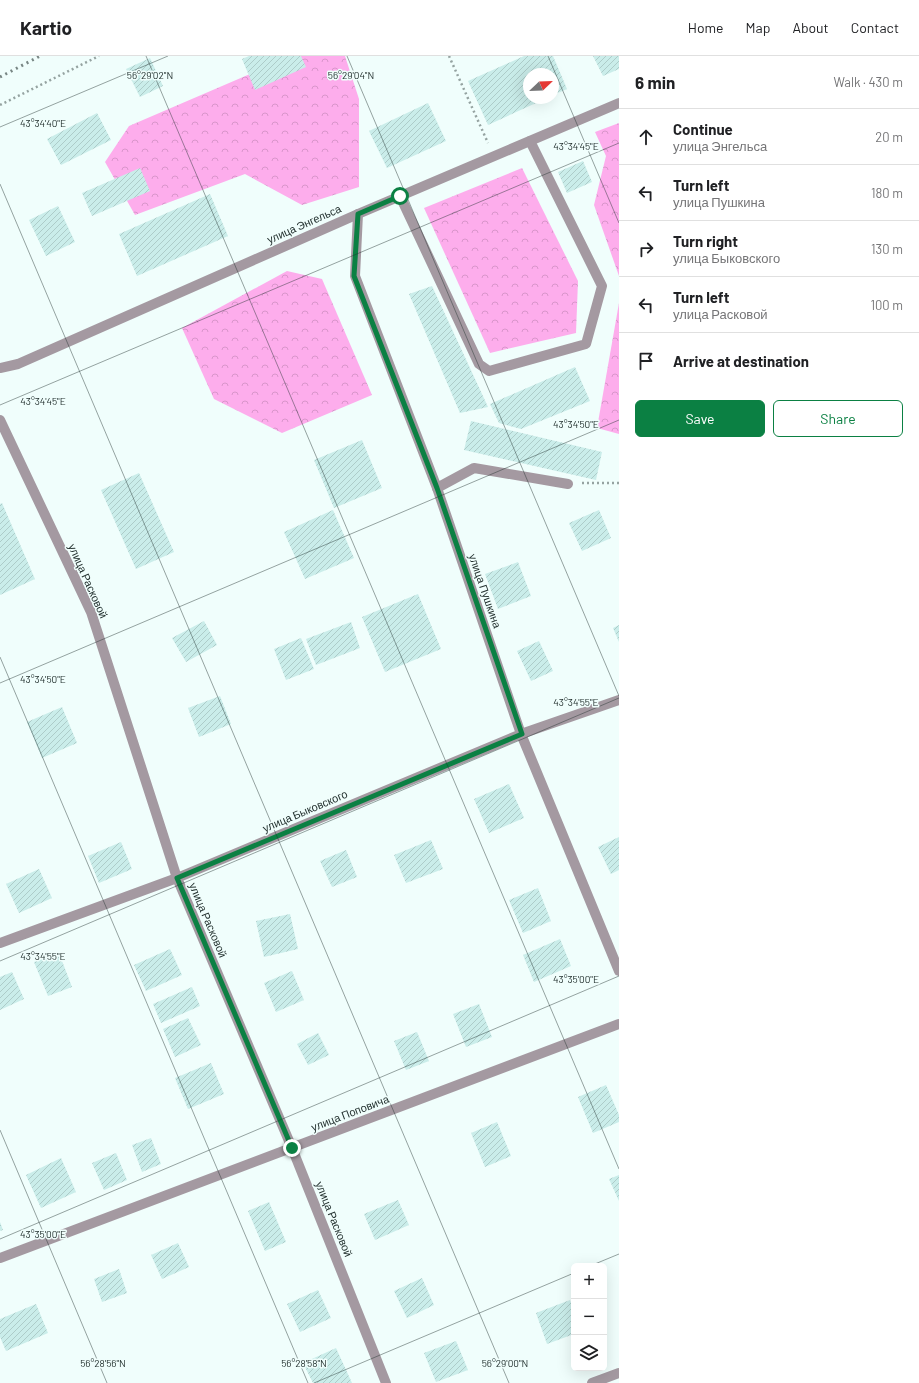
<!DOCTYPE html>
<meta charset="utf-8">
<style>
:root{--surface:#fff;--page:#f6f6f6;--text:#202124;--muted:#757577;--line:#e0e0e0;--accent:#0b8043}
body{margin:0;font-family:Barlow,sans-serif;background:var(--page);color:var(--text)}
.controls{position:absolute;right:12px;bottom:12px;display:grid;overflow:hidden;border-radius:6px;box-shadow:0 4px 16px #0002}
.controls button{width:36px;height:36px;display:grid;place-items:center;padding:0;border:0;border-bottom:1px solid var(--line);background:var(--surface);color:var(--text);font:20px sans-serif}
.compass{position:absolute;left:523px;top:12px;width:36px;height:36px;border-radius:50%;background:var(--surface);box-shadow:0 4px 16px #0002;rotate:67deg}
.stop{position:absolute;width:12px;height:12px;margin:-9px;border:3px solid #0b8043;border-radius:50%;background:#fff}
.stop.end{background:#0b8043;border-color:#fff;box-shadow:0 1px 4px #0008}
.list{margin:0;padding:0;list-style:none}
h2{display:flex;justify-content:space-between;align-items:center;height:52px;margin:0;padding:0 16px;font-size:17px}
h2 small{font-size:13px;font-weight:400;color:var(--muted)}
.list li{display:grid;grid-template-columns:26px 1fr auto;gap:12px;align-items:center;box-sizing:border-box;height:56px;padding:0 16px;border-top:1px solid var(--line)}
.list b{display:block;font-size:15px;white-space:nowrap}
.list p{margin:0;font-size:13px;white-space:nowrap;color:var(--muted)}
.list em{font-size:13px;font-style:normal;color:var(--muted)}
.actions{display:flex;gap:8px;padding:12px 16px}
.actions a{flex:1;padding:9px 0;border:1px solid var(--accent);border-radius:6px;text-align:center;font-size:14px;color:var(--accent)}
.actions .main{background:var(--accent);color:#fff}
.icon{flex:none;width:22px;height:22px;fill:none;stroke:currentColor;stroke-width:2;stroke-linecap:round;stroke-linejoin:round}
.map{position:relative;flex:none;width:619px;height:1327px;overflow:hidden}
header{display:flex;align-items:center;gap:24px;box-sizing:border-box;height:56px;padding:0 20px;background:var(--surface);border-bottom:1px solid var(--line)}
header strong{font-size:19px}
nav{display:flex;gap:22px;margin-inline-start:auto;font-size:14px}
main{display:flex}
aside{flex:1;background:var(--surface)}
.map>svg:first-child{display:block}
</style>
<header>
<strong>Kartio</strong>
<nav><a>Home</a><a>Map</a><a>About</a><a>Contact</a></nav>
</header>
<main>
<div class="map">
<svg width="619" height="1327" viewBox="0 0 619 1327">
<defs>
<pattern id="forest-crowns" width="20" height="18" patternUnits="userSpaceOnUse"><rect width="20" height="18" fill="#fdadec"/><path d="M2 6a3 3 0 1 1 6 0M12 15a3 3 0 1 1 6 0" fill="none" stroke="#d995cb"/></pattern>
<pattern id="building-hatch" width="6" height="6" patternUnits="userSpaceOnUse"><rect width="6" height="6" fill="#caedea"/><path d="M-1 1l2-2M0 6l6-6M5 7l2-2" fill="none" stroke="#adccc9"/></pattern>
</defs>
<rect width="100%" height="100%" fill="#f0fefc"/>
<g fill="url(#forest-crowns)">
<path d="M260,0H345L359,43V131L302,149L245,118L135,159L105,106L129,70L250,18Z"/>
<path d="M619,67V220L594,149L606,100L595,76Z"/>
<path d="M522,112L578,225L576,277L490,297L424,152Z"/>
<path d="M287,215L322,223L372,339L282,377L214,343L182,272Z"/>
<path d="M619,247V378L597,372Z"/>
</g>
<g fill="url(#building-hatch)">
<path d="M249,0H301L306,11L255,34L242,3Z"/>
<path d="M524,0H553L567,33L553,39V18H529V42H547L488,69L468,25Z"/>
<path d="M593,0H619V13L603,20Z"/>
<path d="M150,2L163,30L140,41L126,13Z"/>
<path d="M428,47L446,85L387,112L369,75Z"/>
<path d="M97,57L111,84L61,109L47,83Z"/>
<path d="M583,105L592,126L567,137L558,116Z"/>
<path d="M140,112L150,135L92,160L82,137Z"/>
<path d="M210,138L228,180L137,220L119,178Z"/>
<path d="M58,150L75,186L46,200L29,164Z"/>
<path d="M432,230L488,351L460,357L409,238Z"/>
<path d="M575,311L590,345L521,373L499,367L490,348Z"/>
<path d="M471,365L602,396L596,424L464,394Z"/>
<path d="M362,384L382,432L334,452L314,404Z"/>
<path d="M139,417L174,496L136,513L101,434Z"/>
<path d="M2,447L35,523L0,539V448Z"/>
<path d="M333,454L354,502L305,523L284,476Z"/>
<path d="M599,454L611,482L582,495L569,467Z"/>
<path d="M518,506L531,540L498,553L485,518Z"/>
<path d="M418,538L441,593L385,616L362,561Z"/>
<path d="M204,565L217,589L186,606L172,582Z"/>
<path d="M351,566L360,592L316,609L306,583Z"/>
<path d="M619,569V586L613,572Z"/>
<path d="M301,582L314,613L286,624L274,593Z"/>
<path d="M539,585L553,615L531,625L517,595Z"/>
<path d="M220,640L231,668L199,681L188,652Z"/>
<path d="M62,651L77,687L42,702L27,666Z"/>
<path d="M509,728L524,762L489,777L474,743Z"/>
<path d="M619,781V814L611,818L598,791Z"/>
<path d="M431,784L443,813L406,827L394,799Z"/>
<path d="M121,786L132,813L99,827L88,800Z"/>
<path d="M346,794L357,821L332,831L320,805Z"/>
<path d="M39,813L52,842L19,857L6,828Z"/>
<path d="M538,832L551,865L523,877L509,844Z"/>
<path d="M290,858L298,893L264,901L256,865Z"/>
<path d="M560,883L571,910L534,926L523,899Z"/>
<path d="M170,893L182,919L146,935L134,909Z"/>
<path d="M59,897L72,931L48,940L34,906Z"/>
<path d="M292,915L304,944L276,956L264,927Z"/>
<path d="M12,916L24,943L0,954V921Z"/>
<path d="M192,931L200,950L161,967L153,948Z"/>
<path d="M479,948L492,981L466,991L453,958Z"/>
<path d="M188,962L201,989L175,1001L163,973Z"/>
<path d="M417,976L429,1005L406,1014L394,985Z"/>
<path d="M318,977L329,999L308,1009L297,988Z"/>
<path d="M211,1007L224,1038L188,1053L175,1022Z"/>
<path d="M606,1029L619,1059V1066L593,1077L578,1041Z"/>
<path d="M497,1066L511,1100L485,1111L471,1077Z"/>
<path d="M151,1082L161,1108L142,1116L132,1089Z"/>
<path d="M116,1097L127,1124L104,1134L92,1107Z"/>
<path d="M61,1102L76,1136L41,1152L26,1119Z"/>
<path d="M619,1119V1145L609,1123Z"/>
<path d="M398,1144L409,1169L375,1184L364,1158Z"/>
<path d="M269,1146L286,1186L265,1195L248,1155Z"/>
<path d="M0,1166L3,1174L0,1175Z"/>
<path d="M178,1187L189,1211L162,1223L151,1199Z"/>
<path d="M119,1213L127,1237L102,1246L94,1223Z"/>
<path d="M422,1222L434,1249L407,1262L394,1235Z"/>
<path d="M318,1234L331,1262L300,1276L287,1248Z"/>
<path d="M570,1244L574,1255V1278L547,1288L536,1257Z"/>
<path d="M36,1248L48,1277L6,1295L0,1281V1263Z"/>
<path d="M456,1285L468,1314L436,1326L424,1297Z"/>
<path d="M336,1292L352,1327H313L303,1307Z"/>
</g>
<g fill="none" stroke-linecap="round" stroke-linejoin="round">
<g stroke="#95a3a1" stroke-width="2.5" stroke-dasharray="2 3" stroke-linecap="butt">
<path d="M449,0L488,87"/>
<path d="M0,49L99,0"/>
<path d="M582,427H619"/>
</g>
<g stroke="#a499a1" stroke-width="10">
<path d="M400,140L479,308L489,315L586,288L602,230L530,85"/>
<path d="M358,158L355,220L437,432L521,678L619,915"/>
<path d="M0,312L18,308L358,158L619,47"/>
<path d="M0,364L91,556L177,822L292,1092L386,1327"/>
<path d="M437,432L474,412L568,428"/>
<path d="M0,887L177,822L521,678L619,644"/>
<path d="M0,1202L619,968"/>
<path d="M592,1327L619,1317"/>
</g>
<path stroke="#788684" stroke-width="3" stroke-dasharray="2 4" stroke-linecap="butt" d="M0,21L40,0"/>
</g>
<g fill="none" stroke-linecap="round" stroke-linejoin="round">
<path stroke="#0b8043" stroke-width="5" d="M292,1092L177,822L522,678L437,432L354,220L358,158L400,140"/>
</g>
<path fill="none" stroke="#243230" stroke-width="1" stroke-opacity="0.45" d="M146,0L619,1113M347,0L619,640M548,0L619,167M0,71L168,0M0,128L509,1327M0,349L619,87M0,601L308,1327M0,627L619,364M0,905L619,642M0,1074L107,1327M0,1183L619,920M590,1210L619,1198M314,1327L574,1217"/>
<g text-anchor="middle" stroke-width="3" stroke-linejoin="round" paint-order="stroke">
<g font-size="11" fill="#243230" stroke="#f0fefc">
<text transform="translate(304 168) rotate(-24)" y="4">улица Энгельса</text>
<text transform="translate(88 525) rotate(66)" y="4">улица Расковой</text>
<text transform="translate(485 535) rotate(71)" y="4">улица Пушкина</text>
<text transform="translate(305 755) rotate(-23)" y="4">улица Быковского</text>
<text transform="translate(208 864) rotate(67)" y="4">улица Расковой</text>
<text transform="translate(350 1057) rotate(-21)" y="4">улица Поповича</text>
<text transform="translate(334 1163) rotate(68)" y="4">улица Расковой</text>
</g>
</g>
<g font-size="10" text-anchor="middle" fill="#243230" stroke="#f0fefc" stroke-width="3" stroke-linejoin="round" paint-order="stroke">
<text x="150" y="23">56°29'02"N</text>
<text x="351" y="23">56°29'04"N</text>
<text x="43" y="71">43°34'40"E</text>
<text x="576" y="94">43°34'45"E</text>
<text x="43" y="349">43°34'45"E</text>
<text x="576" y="372">43°34'50"E</text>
<text x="43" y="627">43°34'50"E</text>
<text x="576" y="650">43°34'55"E</text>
<text x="43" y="904">43°34'55"E</text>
<text x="576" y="927">43°35'00"E</text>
<text x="43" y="1182">43°35'00"E</text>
<text x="103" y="1311">56°28'56"N</text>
<text x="304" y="1311">56°28'58"N</text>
<text x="505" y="1311">56°29'00"N</text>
</g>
</svg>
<div class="controls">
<button>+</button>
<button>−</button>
<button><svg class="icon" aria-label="layers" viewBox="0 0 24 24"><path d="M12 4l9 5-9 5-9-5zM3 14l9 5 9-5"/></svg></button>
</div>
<svg class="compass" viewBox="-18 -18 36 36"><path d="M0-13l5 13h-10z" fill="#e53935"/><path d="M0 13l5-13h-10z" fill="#757577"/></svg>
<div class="stop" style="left:400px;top:140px"></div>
<div class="stop end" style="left:292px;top:1092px"></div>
</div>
<aside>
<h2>6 min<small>Walk · 430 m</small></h2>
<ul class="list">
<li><svg class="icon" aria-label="ahead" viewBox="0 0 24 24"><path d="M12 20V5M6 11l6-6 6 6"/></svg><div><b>Continue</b><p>улица Энгельса</p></div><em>20 m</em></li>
<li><svg class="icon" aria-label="left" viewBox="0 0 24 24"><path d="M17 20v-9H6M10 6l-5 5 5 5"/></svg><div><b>Turn left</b><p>улица Пушкина</p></div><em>180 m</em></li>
<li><svg class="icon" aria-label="right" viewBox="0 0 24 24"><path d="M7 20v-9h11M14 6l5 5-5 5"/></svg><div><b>Turn right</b><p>улица Быковского</p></div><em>130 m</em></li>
<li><svg class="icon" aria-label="left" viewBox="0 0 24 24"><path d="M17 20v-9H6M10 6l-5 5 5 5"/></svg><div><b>Turn left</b><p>улица Расковой</p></div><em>100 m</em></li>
<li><svg class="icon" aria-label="arrive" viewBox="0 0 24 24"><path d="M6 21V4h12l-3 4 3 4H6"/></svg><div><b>Arrive at destination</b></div></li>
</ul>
<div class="actions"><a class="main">Save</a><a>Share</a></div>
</aside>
</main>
